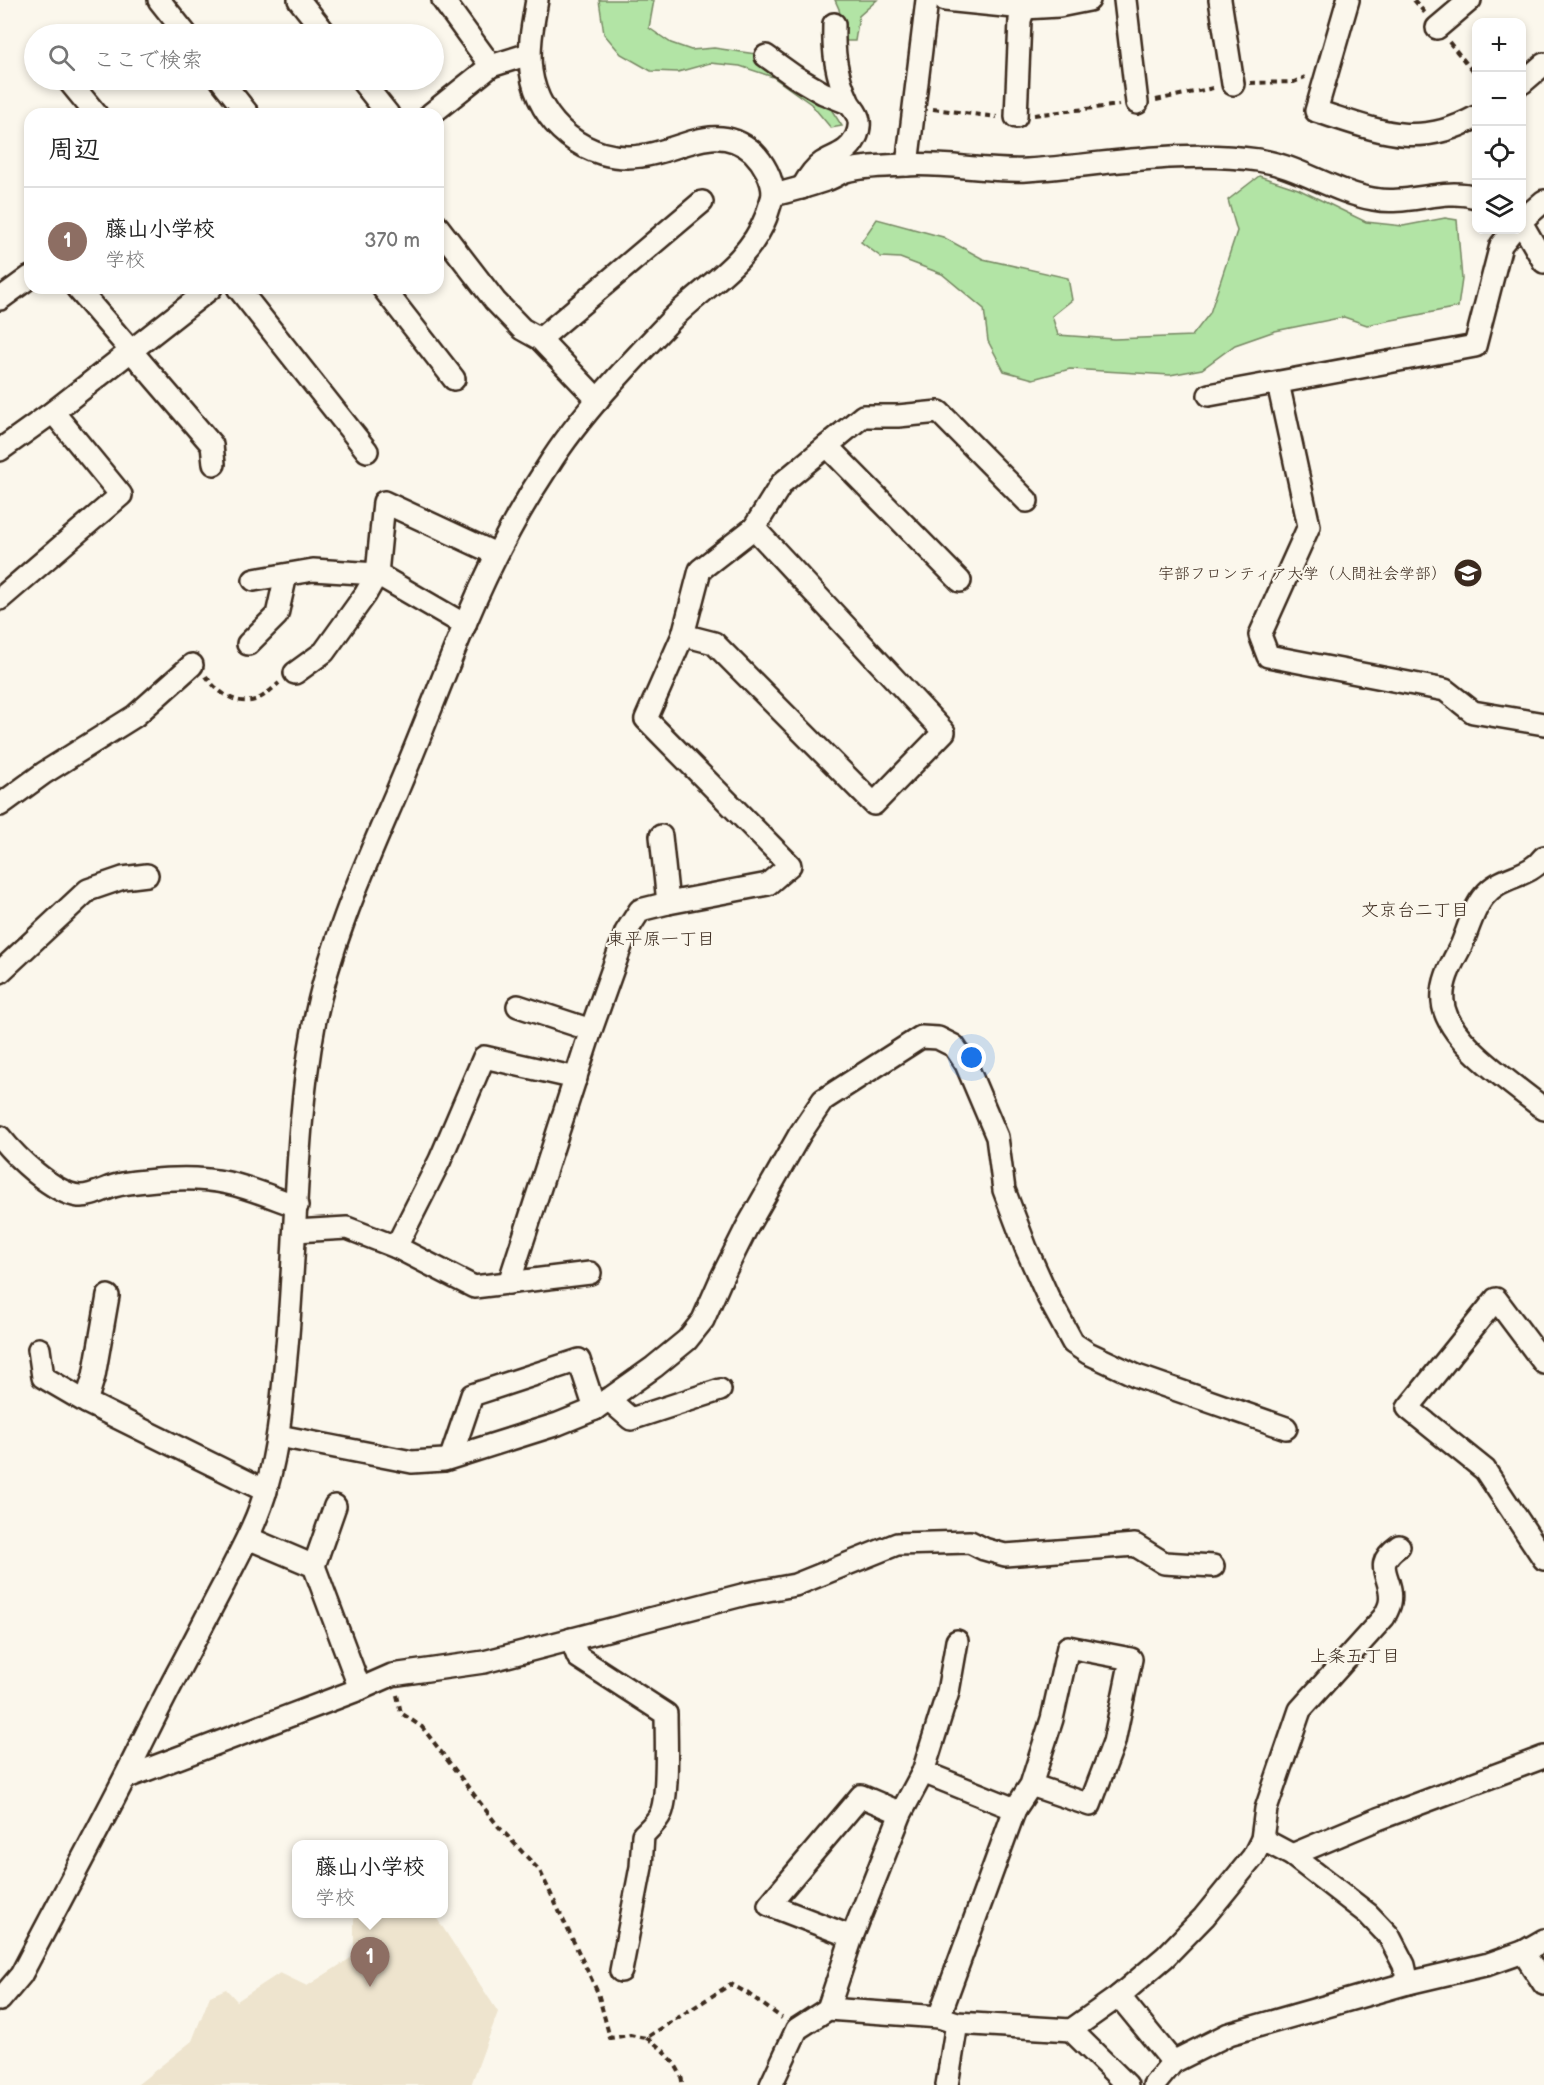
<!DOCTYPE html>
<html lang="ja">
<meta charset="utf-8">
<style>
:root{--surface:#fff;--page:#f2f2f2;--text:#222;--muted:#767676;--line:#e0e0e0;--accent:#0f766e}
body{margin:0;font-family:"Balsamiq Sans","Klee One",sans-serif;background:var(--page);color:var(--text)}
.controls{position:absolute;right:18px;top:18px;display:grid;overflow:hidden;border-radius:12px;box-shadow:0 3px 9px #0003}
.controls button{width:54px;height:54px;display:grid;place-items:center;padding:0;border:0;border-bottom:2px solid var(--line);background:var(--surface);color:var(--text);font:30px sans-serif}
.you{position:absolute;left:972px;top:1058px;width:21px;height:21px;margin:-15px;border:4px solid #fff;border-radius:50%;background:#1a73e8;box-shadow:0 0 0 9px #1a73e833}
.badge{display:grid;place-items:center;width:39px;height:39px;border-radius:50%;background:var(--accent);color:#fff;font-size:20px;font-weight:700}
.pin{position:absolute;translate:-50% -50px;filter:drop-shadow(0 2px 3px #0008)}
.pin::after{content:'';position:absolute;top:32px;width:21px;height:18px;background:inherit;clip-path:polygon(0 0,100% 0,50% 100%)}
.popup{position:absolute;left:292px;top:1840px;width:156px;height:78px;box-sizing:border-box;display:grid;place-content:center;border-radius:12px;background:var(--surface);filter:drop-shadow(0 2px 4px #0005);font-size:20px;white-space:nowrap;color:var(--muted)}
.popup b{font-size:22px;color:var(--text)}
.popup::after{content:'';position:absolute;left:50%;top:100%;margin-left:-12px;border:12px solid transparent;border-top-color:var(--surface)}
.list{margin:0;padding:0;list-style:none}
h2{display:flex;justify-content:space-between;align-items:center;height:78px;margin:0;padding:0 24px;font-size:26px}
h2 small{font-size:20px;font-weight:400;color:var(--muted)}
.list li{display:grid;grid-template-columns:39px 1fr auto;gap:18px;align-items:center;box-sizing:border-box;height:108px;padding:0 24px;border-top:2px solid var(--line)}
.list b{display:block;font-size:22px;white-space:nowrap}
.list p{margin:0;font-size:20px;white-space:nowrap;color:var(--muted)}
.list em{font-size:20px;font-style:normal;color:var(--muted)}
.icon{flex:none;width:33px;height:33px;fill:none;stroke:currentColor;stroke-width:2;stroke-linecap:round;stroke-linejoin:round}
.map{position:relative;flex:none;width:1544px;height:2085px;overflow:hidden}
.search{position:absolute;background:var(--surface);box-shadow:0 3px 9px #0003;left:24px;top:24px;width:420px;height:66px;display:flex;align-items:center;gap:15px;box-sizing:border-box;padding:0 21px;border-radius:33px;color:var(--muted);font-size:22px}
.panel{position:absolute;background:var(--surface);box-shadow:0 3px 9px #0003;left:24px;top:108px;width:420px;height:186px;border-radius:18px}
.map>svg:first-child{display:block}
</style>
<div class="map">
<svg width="1544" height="2085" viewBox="0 0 1544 2085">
<rect width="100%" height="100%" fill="#fbf7ec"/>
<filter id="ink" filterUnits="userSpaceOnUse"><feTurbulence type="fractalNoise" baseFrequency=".0167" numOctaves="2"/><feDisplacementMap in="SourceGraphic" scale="12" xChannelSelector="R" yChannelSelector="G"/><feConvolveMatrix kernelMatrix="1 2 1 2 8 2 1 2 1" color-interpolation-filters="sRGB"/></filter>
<g filter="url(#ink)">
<path fill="#eee4ce" d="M363,1914H434L498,2012L471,2085H137L192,2041L210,1996L226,1989L237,2001L280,1973L307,1986L354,1956V1919Z"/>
<g fill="#b2e4a5" stroke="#768762" stroke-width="1.5">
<path d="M599,0H654L649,28L671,43L691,50L714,48L756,54L779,73L829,106L842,126L831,128L811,104L773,77L740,66L710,63L678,72L651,71L621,54L604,34Z"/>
<path d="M835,0H877L859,16L855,41H845L839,9Z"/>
<path d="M1259,176L1298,189L1366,222L1403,226L1445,218L1457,220L1462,279L1458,307L1367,325L1344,317L1275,331L1235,345L1202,369L1170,375L1070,369L1033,379L1004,371L988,341L984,309L942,274L900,258L881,257L861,242L877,219L943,237L983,259L1068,278L1072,300L1052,316L1058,335L1114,339L1192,336L1210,313L1237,231L1228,200Z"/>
</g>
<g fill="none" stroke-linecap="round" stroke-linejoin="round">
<g stroke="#3b2a1e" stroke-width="26">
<g id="minor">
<path d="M159,0L186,34"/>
<path d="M299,0L326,34"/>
<path d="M443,0L491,66"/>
<path d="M945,0L1024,8L1059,6L1089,0"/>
<path d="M1125,0L1137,103"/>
<path d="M1220,0L1233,84"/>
<path d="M1348,0L1316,111C1377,130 1416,150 1476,117"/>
<path d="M1437,28L1470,0"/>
<path d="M766,56L794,76L823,93L848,103"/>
<path d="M68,80L96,114"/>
<path d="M221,80L248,114"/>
<path d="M361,80L388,114"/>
<path d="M1522,83L1544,64"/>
<path d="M431,114L491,66L529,54"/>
<path d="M1016,117L1020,20L1027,0"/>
<path d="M907,165L927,0"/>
<path d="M802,188C807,179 813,169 822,163C835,155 848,153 855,139C858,134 860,126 859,121C858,112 851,108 848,101C836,75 833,52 834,24"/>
<path d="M773,195C791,191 808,186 826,180C833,178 839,173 846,171C863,166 888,166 905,165C945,162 987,172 1027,170C1104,165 1181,149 1258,160C1299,166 1333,192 1373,199C1407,206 1443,187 1476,197"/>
<path d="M1522,220L1544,201"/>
<path d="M1522,224L1544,262"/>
<path d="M438,227L495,301L522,329L540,339L598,400"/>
<path d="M77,288L212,445L214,464"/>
<path d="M238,288L367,451"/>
<path d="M383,288L454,379"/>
<path d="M0,299L30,277"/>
<path d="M540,339L702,202"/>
<path d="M1278,383L1309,526L1260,635L1268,656L1445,690L1473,712L1544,724"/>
<path d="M1209,395L1475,346L1501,245L1513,230"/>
<path d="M827,446L960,581"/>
<path d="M0,450L53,412L211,288"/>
<path d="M254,580L313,570L377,574L384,502L496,554"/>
<path d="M0,599L121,495L53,412"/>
<path d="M683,635L700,570L754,528"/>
<path d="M248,644L277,615L286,575"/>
<path d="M295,673L324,652L365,595L377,574L465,625"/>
<path d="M0,805L44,773L135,716L192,665"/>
<path d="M661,836L668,903"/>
<path d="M1544,857C1528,879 1502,874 1484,896C1473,909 1468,930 1461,946C1452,963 1441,981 1443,1002C1446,1041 1515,1085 1544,1109"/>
<path d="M0,972L88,890L123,878L147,875"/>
<path d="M518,1006L591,1030"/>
<path d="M0,1137C16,1157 53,1193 79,1196C90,1197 104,1189 114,1186C124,1183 136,1182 146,1181C173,1178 201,1177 228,1183C251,1188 274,1198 297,1206"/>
<path d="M295,1231L347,1228L396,1247L474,1287L590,1273"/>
<path d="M396,1247L440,1160L484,1057L576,1078"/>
<path d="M509,1283L591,1030L626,932L640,910L668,903L768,884L790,865L646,719L683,635L714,643L874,804L944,732L754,528L782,483L863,416H898L939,412L1027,501"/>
<path d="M39,1349L43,1377L86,1402L266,1491"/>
<path d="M1544,1363L1496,1299L1408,1408L1485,1470L1544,1559"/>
<path d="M608,1399L631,1419L720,1390"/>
<path d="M86,1402L94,1376L108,1296"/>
<path d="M279,1436L412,1462L444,1460L558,1424L595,1409L654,1367L687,1340L703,1320L722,1277L746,1229L800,1134L823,1100L921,1037L938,1038L954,1046L966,1064L997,1137L1004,1190L1026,1248L1048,1297L1073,1343L1088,1353L1137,1376L1286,1428"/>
<path d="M451,1457L472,1395L579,1360L595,1409"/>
<path d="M248,1538L314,1566L360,1689"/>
<path d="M314,1566L335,1506"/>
<path d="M571,1639L578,1657L666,1714C666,1737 669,1794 661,1813C657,1822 650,1828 643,1835L641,1867L621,1971"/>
<path d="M923,1772L1015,1809"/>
<path d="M125,1778L360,1689L392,1675L484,1662L746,1594L795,1585L897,1544L970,1542L984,1549L1005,1555L1135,1545L1164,1563L1213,1566"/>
<path d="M1262,1839L1292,1855L1368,1914L1389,1936L1404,1965L1408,1983"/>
<path d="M1292,1855L1378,1819L1544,1757"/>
<path d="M852,1937L769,1905L861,1796L901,1813"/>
<path d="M1523,1952L1544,1984"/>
<path d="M1119,1996L1165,1957L1204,1917L1253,1857L1262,1839L1266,1809L1300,1710L1384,1617C1386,1613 1389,1608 1390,1603C1395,1577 1369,1567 1399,1546"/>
<path d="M0,2000L21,1975C56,1908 92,1842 126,1775C144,1739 161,1703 180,1668C195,1640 209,1612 224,1584C240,1552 258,1521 267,1486C279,1444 282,1400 286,1357C297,1247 294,1132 314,1025C330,942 365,866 398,789C421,735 442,679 465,624C488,569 515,516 548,466C580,415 629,364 671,320C704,286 748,264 766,217C767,214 773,196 773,194C773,179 763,162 753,152C716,120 681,151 641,156C587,164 538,123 531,71C528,47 533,23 537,0"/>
<path d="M828,2009L852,1937L901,1813L923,1772L948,1692L957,1641"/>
<path d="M939,2017L1015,1809L1031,1785L1052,1719L1068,1647L1131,1659L1114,1742L1090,1805L1031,1785"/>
<path d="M1071,2030L1127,2085"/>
<path d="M771,2085L797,2029L828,2009L939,2017L957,2023L1071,2030L1119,1996L1173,2062"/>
<path d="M947,2085L957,2023"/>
<path d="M1154,2085L1173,2062L1229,2034L1408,1983L1489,1964L1523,1952L1544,1940"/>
</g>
</g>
<g stroke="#3b2a1e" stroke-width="4" stroke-dasharray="6 4.5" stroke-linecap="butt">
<path d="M1414,0L1425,13"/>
<path d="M1449,42L1476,75"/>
<path d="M1250,83L1294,82L1305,77"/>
<path d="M1156,100L1213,88"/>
<path d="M933,109L997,117"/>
<path d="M1034,115L1119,105"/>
<path d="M206,676C216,691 235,706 255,700C263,698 273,688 279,683"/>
<path d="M397,1695L401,1713L422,1727L498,1826L540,1871L598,1993L610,2038L630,2035L646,2038L731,1984L747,1993L782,2018"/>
<path d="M646,2038C659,2044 684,2069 682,2085"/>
</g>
<use href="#minor" stroke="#fbf7ec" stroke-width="21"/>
</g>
</g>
<defs>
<g id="university-disc" transform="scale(1.5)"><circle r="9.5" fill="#3b2a1e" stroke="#fbf7ec"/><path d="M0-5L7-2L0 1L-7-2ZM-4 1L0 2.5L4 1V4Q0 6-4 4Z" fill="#fff"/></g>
</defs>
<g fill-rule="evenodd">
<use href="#university-disc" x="1468" y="573"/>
</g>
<g text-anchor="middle" stroke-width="4.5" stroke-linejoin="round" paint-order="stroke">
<g font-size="16" fill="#3b2a1e" stroke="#fbf7ec" text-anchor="end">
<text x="1447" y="579">宇部フロンティア大学（人間社会学部）</text>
</g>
<g font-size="18" fill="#3b2a1e" stroke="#fbf7ec">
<text x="1415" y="916">文京台二丁目</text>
<text x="661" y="945">東平原一丁目</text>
<text x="1355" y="1662">上条五丁目</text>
</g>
</g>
</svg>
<div class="controls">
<button>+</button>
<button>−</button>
<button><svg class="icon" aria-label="locate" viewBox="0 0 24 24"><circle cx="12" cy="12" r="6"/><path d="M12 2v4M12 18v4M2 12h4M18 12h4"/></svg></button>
<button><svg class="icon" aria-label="layers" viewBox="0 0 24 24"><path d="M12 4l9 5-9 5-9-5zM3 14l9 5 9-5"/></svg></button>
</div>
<div class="you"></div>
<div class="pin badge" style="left:370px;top:1987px;background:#8d6e63">1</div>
<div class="popup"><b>藤山小学校</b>学校</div>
<div class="search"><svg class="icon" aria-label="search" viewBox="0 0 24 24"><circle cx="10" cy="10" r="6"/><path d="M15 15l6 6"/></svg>ここで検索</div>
<section class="panel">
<h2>周辺<small></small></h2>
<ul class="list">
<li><span class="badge" style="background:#8d6e63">1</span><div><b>藤山小学校</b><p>学校</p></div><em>370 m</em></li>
</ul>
</section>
</div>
